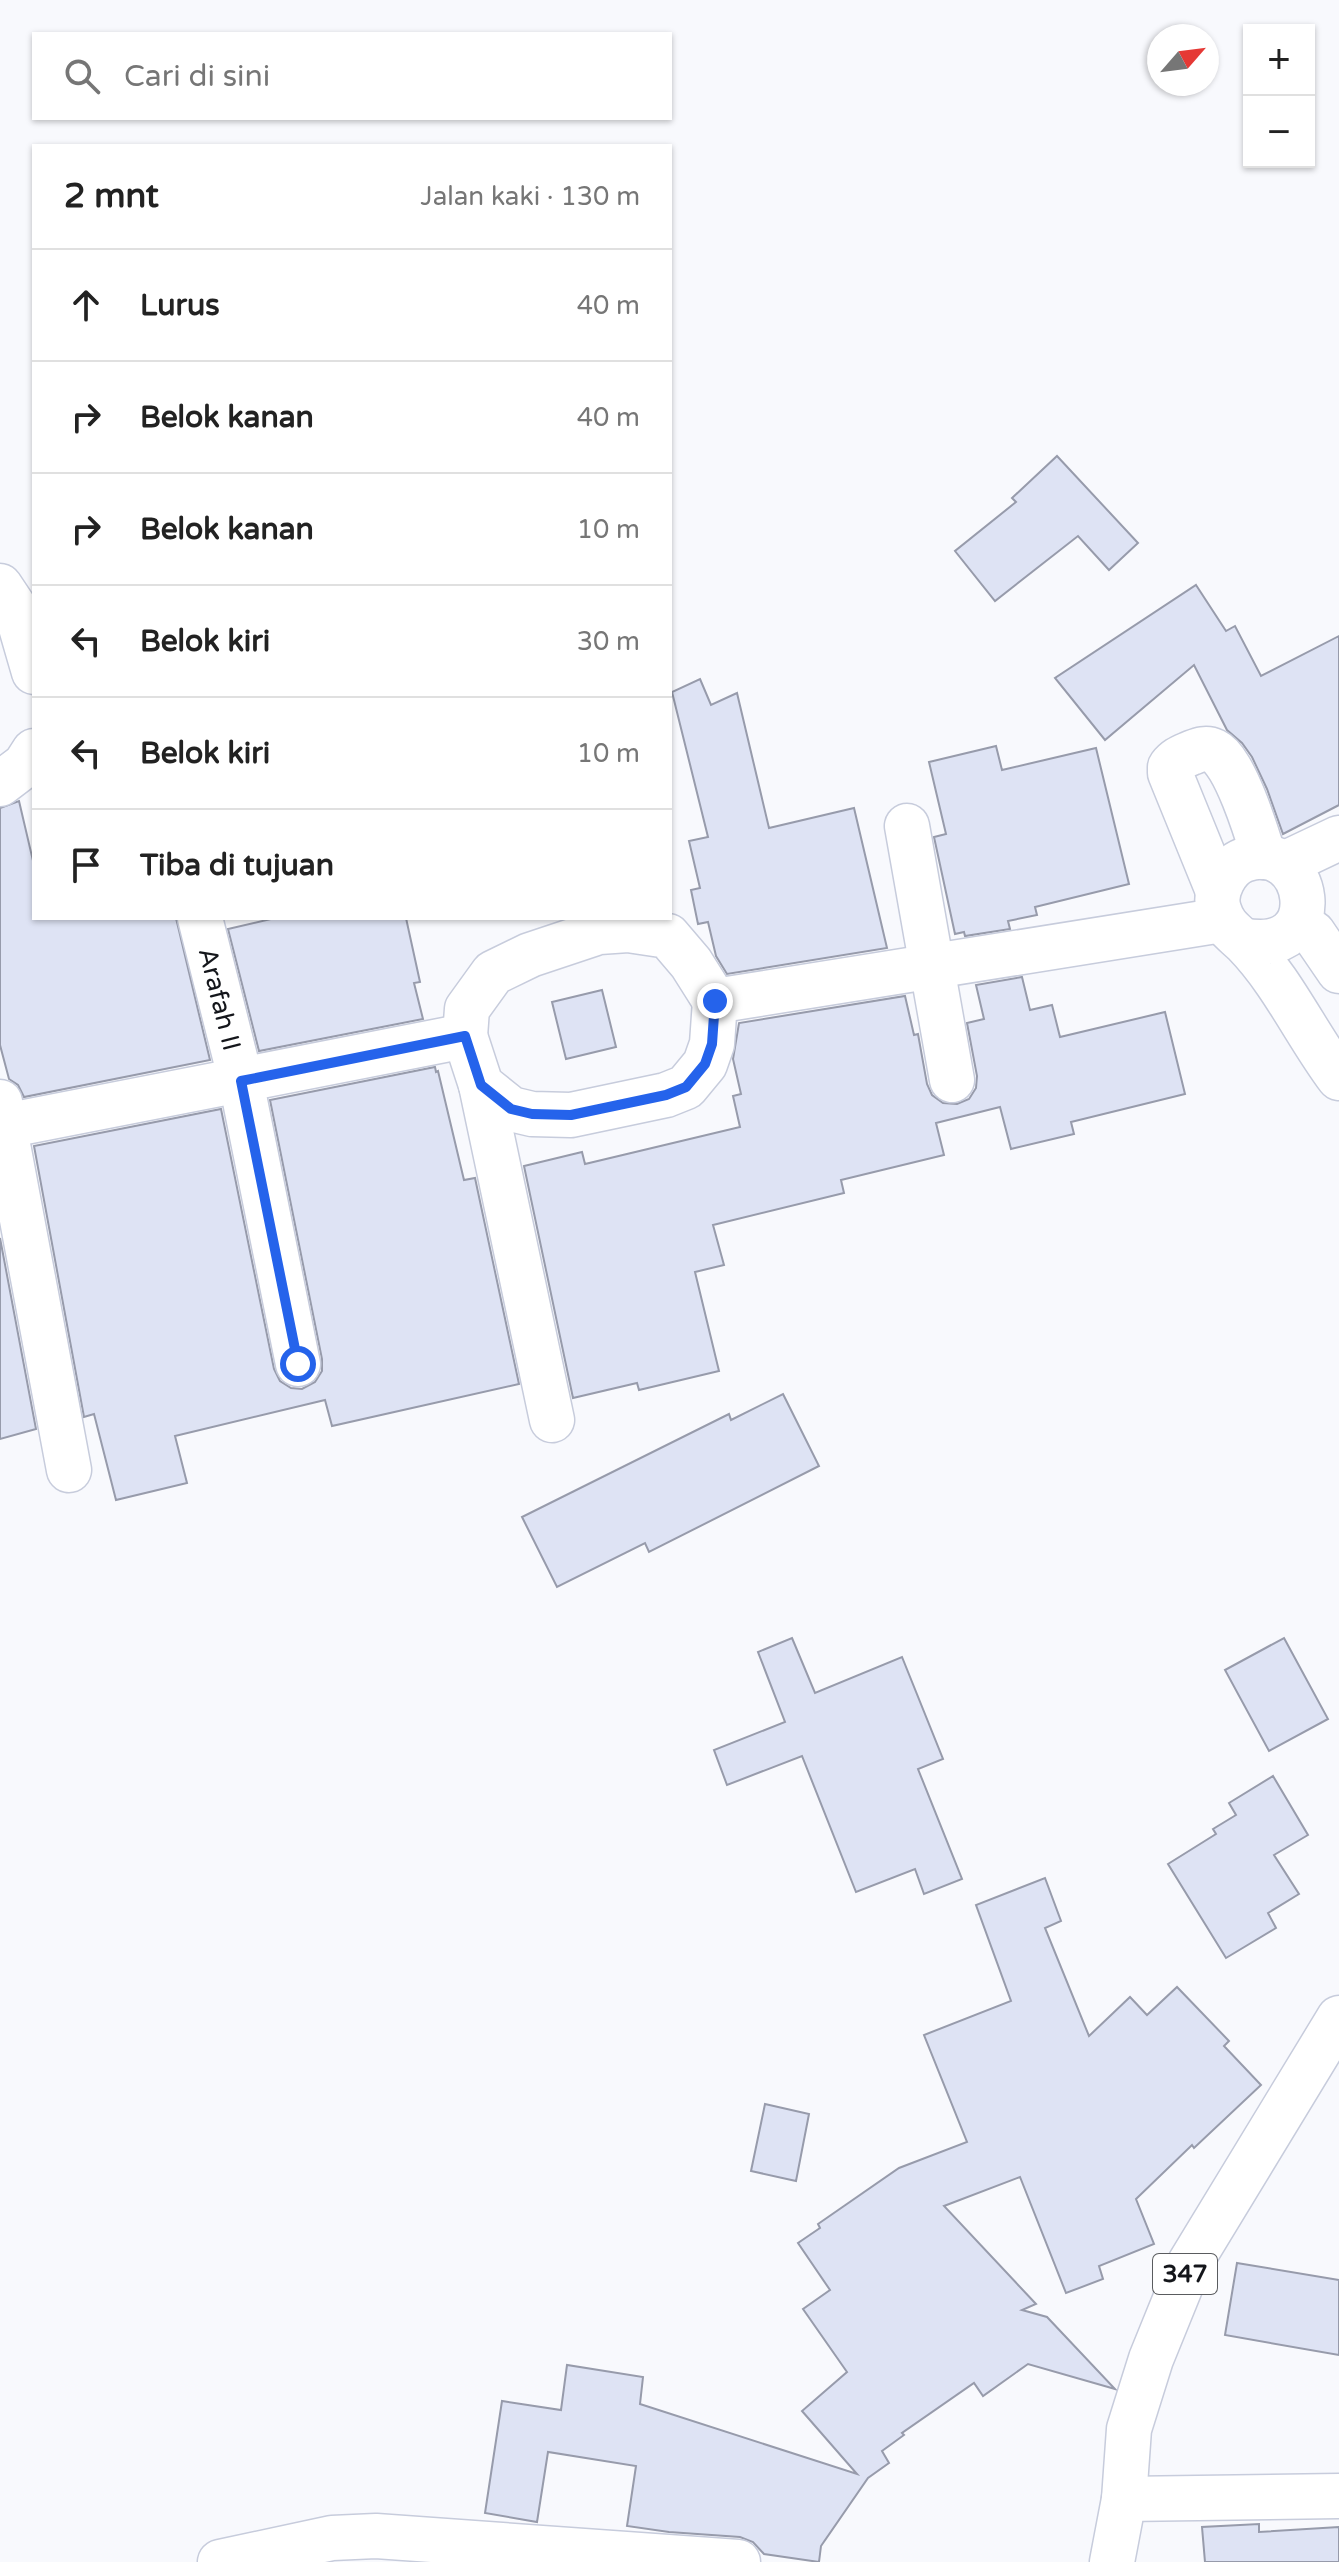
<!DOCTYPE html>
<html lang="id">
<meta charset="utf-8">
<style>
:root{--surface:#fff;--page:#f2f2f2;--text:#222;--muted:#767676;--line:#e0e0e0}
body{margin:0;font-family:"Varela Round",sans-serif;background:var(--page);color:var(--text)}
.controls{position:absolute;right:24px;top:24px;display:grid;overflow:hidden;border-radius:0px;box-shadow:0 2px 6px #0004}
.controls button{width:72px;height:72px;display:grid;place-items:center;padding:0;border:0;border-bottom:2px solid var(--line);background:var(--surface);color:var(--text);font:40px sans-serif}
.compass{position:absolute;left:1147px;top:24px;width:72px;height:72px;border-radius:50%;background:var(--surface);box-shadow:0 2px 6px #0004;rotate:62deg}
.stop{position:absolute;width:24px;height:24px;margin:-18px;border:6px solid #2563eb;border-radius:50%;background:#fff}
.stop.end{background:#2563eb;border-color:#fff;box-shadow:0 2px 8px #0008}
.list{margin:0;padding:0;list-style:none}
h2{display:flex;justify-content:space-between;align-items:center;height:104px;margin:0;padding:0 32px;font-size:34px}
h2 small{font-size:26px;font-weight:400;color:var(--muted)}
.list li{display:grid;grid-template-columns:52px 1fr auto;gap:24px;align-items:center;box-sizing:border-box;height:112px;padding:0 32px;border-top:2px solid var(--line)}
.list b{display:block;font-size:30px;white-space:nowrap}
.list em{font-size:26px;font-style:normal;color:var(--muted)}
.icon{flex:none;width:44px;height:44px;fill:none;stroke:currentColor;stroke-width:2;stroke-linecap:round;stroke-linejoin:round}
.map{position:relative;flex:none;width:1339px;height:2562px;overflow:hidden}
.search{position:absolute;background:var(--surface);box-shadow:0 2px 6px #0004;left:32px;top:32px;width:640px;height:88px;display:flex;align-items:center;gap:20px;box-sizing:border-box;padding:0 28px;border-radius:0px;color:var(--muted);font-size:30px}
.panel{position:absolute;background:var(--surface);box-shadow:0 2px 6px #0004;left:32px;top:144px;width:640px;height:776px;border-radius:0px}
.map>svg:first-child{display:block}
</style>
<div class="map">
<svg width="1339" height="2562" viewBox="0 0 1339 2562">
<rect width="100%" height="100%" fill="#f8f9fd"/>
<g fill="#dee3f4" stroke="#979bab" stroke-width="2">
<path d="M1057,456L1138,543L1109,570L1078,536L995,601L955,551L1016,502L1012,498Z"/>
<path d="M1196,585L1226,631L1235,626L1261,676L1339,636V805L1283,834L1267,789L1252,757L1242,743L1227,730L1194,665L1105,740L1055,678Z"/>
<path d="M700,679L711,705L737,693L769,828L854,808L887,948L727,974L716,956L708,922L698,924L691,890L700,888L689,841L708,837L672,692Z"/>
<path d="M996,746L1002,770L1096,748L1129,884L1035,907L1037,915L1008,921L1010,929L965,936L964,932L955,934L934,837L946,834L929,762Z"/>
<path d="M19,801L34,865V918H176L210,1060L24,1097L18,1085L9,1079L0,1045V808Z"/>
<path d="M275,918H406L420,982L414,983L423,1019L259,1051L228,929Z"/>
<path d="M1022,977L1030,1010L1052,1005L1060,1037L1165,1012L1185,1094L1071,1122L1074,1134L1011,1149L1000,1107L936,1123L944,1155L841,1180L844,1193L713,1225L724,1265L695,1272L719,1371L639,1390L637,1383L573,1398L524,1166L582,1152L585,1164L740,1127L733,1096L741,1094L733,1059L739,1023L905,996L914,1035L918,1034L927,1084L932,1095L943,1103L957,1104L969,1099L976,1088L977,1076L967,1023L984,1019L976,985Z"/>
<path d="M602,990L616,1047L566,1059L552,1002Z"/>
<path d="M435,1067L436,1072L438,1071L464,1180L475,1178L519,1384L332,1426L325,1400L175,1436L187,1483L116,1500L94,1414L84,1417L34,1146L221,1109L274,1369L280,1381L291,1388L302,1389L315,1382L322,1371V1359L270,1100Z"/>
<path d="M0,1238L36,1429L0,1439Z"/>
<path d="M783,1394L819,1466L649,1552L645,1543L557,1587L522,1517L729,1414L731,1420Z"/>
<path d="M792,1638L815,1693L902,1657L943,1759L918,1769L962,1879L924,1894L915,1869L856,1892L802,1756L727,1785L714,1750L785,1722L758,1652Z"/>
<path d="M1284,1638L1328,1719L1269,1751L1225,1670Z"/>
<path d="M1273,1776L1308,1835L1274,1855L1299,1894L1268,1913L1276,1928L1226,1958L1168,1864L1216,1834L1213,1829L1236,1815L1229,1803Z"/>
<path d="M1045,1878L1061,1921L1045,1928L1089,2036L1130,1997L1147,2015L1177,1987L1229,2041L1224,2046L1261,2085L1194,2148L1192,2145L1136,2199L1154,2244L1099,2266L1103,2279L1066,2293L1020,2177L944,2206L1036,2304L1022,2310L1047,2317L1115,2389L1028,2364L983,2396L974,2383L902,2433L904,2435L882,2451L889,2463L868,2478L821,2546L819,2562L764,2554L753,2542L740,2537L669,2532L627,2526L636,2466L548,2452L537,2522L485,2513L502,2401L561,2410L567,2365L643,2377L640,2404L857,2474L802,2411L847,2372L803,2309L830,2290L798,2243L820,2228L818,2224L899,2168L967,2142L924,2035L1011,2001L976,1905Z"/>
<path d="M765,2104L809,2114L796,2181L751,2171Z"/>
<path d="M1237,2263L1339,2280V2355L1225,2335Z"/>
<path d="M1259,2524V2532L1339,2527V2562H1205L1202,2527Z"/>
</g>
<g fill="none" stroke-linecap="round" stroke-linejoin="round">
<g stroke="#c7ccdc" stroke-width="47">
<g id="street">
<path d="M0,586L16,610L34,672"/>
<path d="M0,784L25,765L34,751"/>
<path d="M907,826L952,1080"/>
<path d="M1284,864L1339,838"/>
<path d="M1218,891L1170,773V767C1176,759 1182,757 1191,753C1199,750 1206,747 1214,751C1235,761 1257,834 1264,857"/>
<path d="M200,918L241,1081L298,1364"/>
<path d="M1298,924L1313,933L1339,971"/>
<path d="M1242,940C1334,959 1310,835 1244,860C1226,867 1213,892 1219,910C1224,927 1234,932 1245,943C1283,982 1306,1034 1339,1078"/>
<path d="M465,1036L467,1009L493,973L530,955L599,932L628,930L668,936L691,963L715,1001"/>
<path d="M481,1085L552,1420"/>
<path d="M0,1102L69,1470"/>
<path d="M0,1127L465,1036L481,1085L511,1109L532,1114L571,1115L666,1095L686,1087L705,1064L712,1044L715,1001L1222,920"/>
<path d="M1124,2499L1339,2496"/>
<path d="M220,2562L332,2538L376,2536L738,2562"/>
</g>
</g>
<g stroke="#c7ccdc" stroke-width="47">
<path id="primary" d="M1112,2562L1124,2499L1129,2429L1151,2359L1190,2263L1339,2018"/>
</g>
<use href="#street" stroke="#fff" stroke-width="44"/>
<use href="#primary" stroke="#fff" stroke-width="44"/>
</g>
<g fill="none" stroke-linecap="round" stroke-linejoin="round">
<path stroke="#2563eb" stroke-width="10" d="M298,1364L241,1081L465,1036L481,1085L511,1109L532,1114L571,1115L666,1095L686,1087L705,1064L712,1044L715,1001"/>
</g>
<g text-anchor="middle" stroke-width="6" stroke-linejoin="round" paint-order="stroke">
<rect fill="#fff" stroke="#5a5c5f" stroke-width="2" x="1153" y="2254" width="64" height="40" rx="6"/>
<g font-size="24" font-weight="bold" fill="#14161b">
<text x="1185" y="2282">347</text>
</g>
<g font-size="26" fill="#14161b" stroke="#fff">
<text transform="translate(220 999) rotate(76)" y="9">Arafah II</text>
</g>
</g>
</svg>
<div class="controls">
<button>+</button>
<button>−</button>
</div>
<svg class="compass" viewBox="-18 -18 36 36"><path d="M0-13l5 13h-10z" fill="#e53935"/><path d="M0 13l5-13h-10z" fill="#767676"/></svg>
<div class="stop" style="left:298px;top:1364px"></div>
<div class="stop end" style="left:715px;top:1001px"></div>
<div class="search"><svg class="icon" aria-label="search" viewBox="0 0 24 24"><circle cx="10" cy="10" r="6"/><path d="M15 15l6 6"/></svg>Cari di sini</div>
<section class="panel">
<h2>2 mnt<small>Jalan kaki · 130 m</small></h2>
<ul class="list">
<li><svg class="icon" aria-label="ahead" viewBox="0 0 24 24"><path d="M12 20V5M6 11l6-6 6 6"/></svg><div><b>Lurus</b></div><em>40 m</em></li>
<li><svg class="icon" aria-label="right" viewBox="0 0 24 24"><path d="M7 20v-9h11M14 6l5 5-5 5"/></svg><div><b>Belok kanan</b></div><em>40 m</em></li>
<li><svg class="icon" aria-label="right" viewBox="0 0 24 24"><path d="M7 20v-9h11M14 6l5 5-5 5"/></svg><div><b>Belok kanan</b></div><em>10 m</em></li>
<li><svg class="icon" aria-label="left" viewBox="0 0 24 24"><path d="M17 20v-9H6M10 6l-5 5 5 5"/></svg><div><b>Belok kiri</b></div><em>30 m</em></li>
<li><svg class="icon" aria-label="left" viewBox="0 0 24 24"><path d="M17 20v-9H6M10 6l-5 5 5 5"/></svg><div><b>Belok kiri</b></div><em>10 m</em></li>
<li><svg class="icon" aria-label="arrive" viewBox="0 0 24 24"><path d="M6 21V4h12l-3 4 3 4H6"/></svg><div><b>Tiba di tujuan</b></div></li>
</ul>
</section>
</div>
